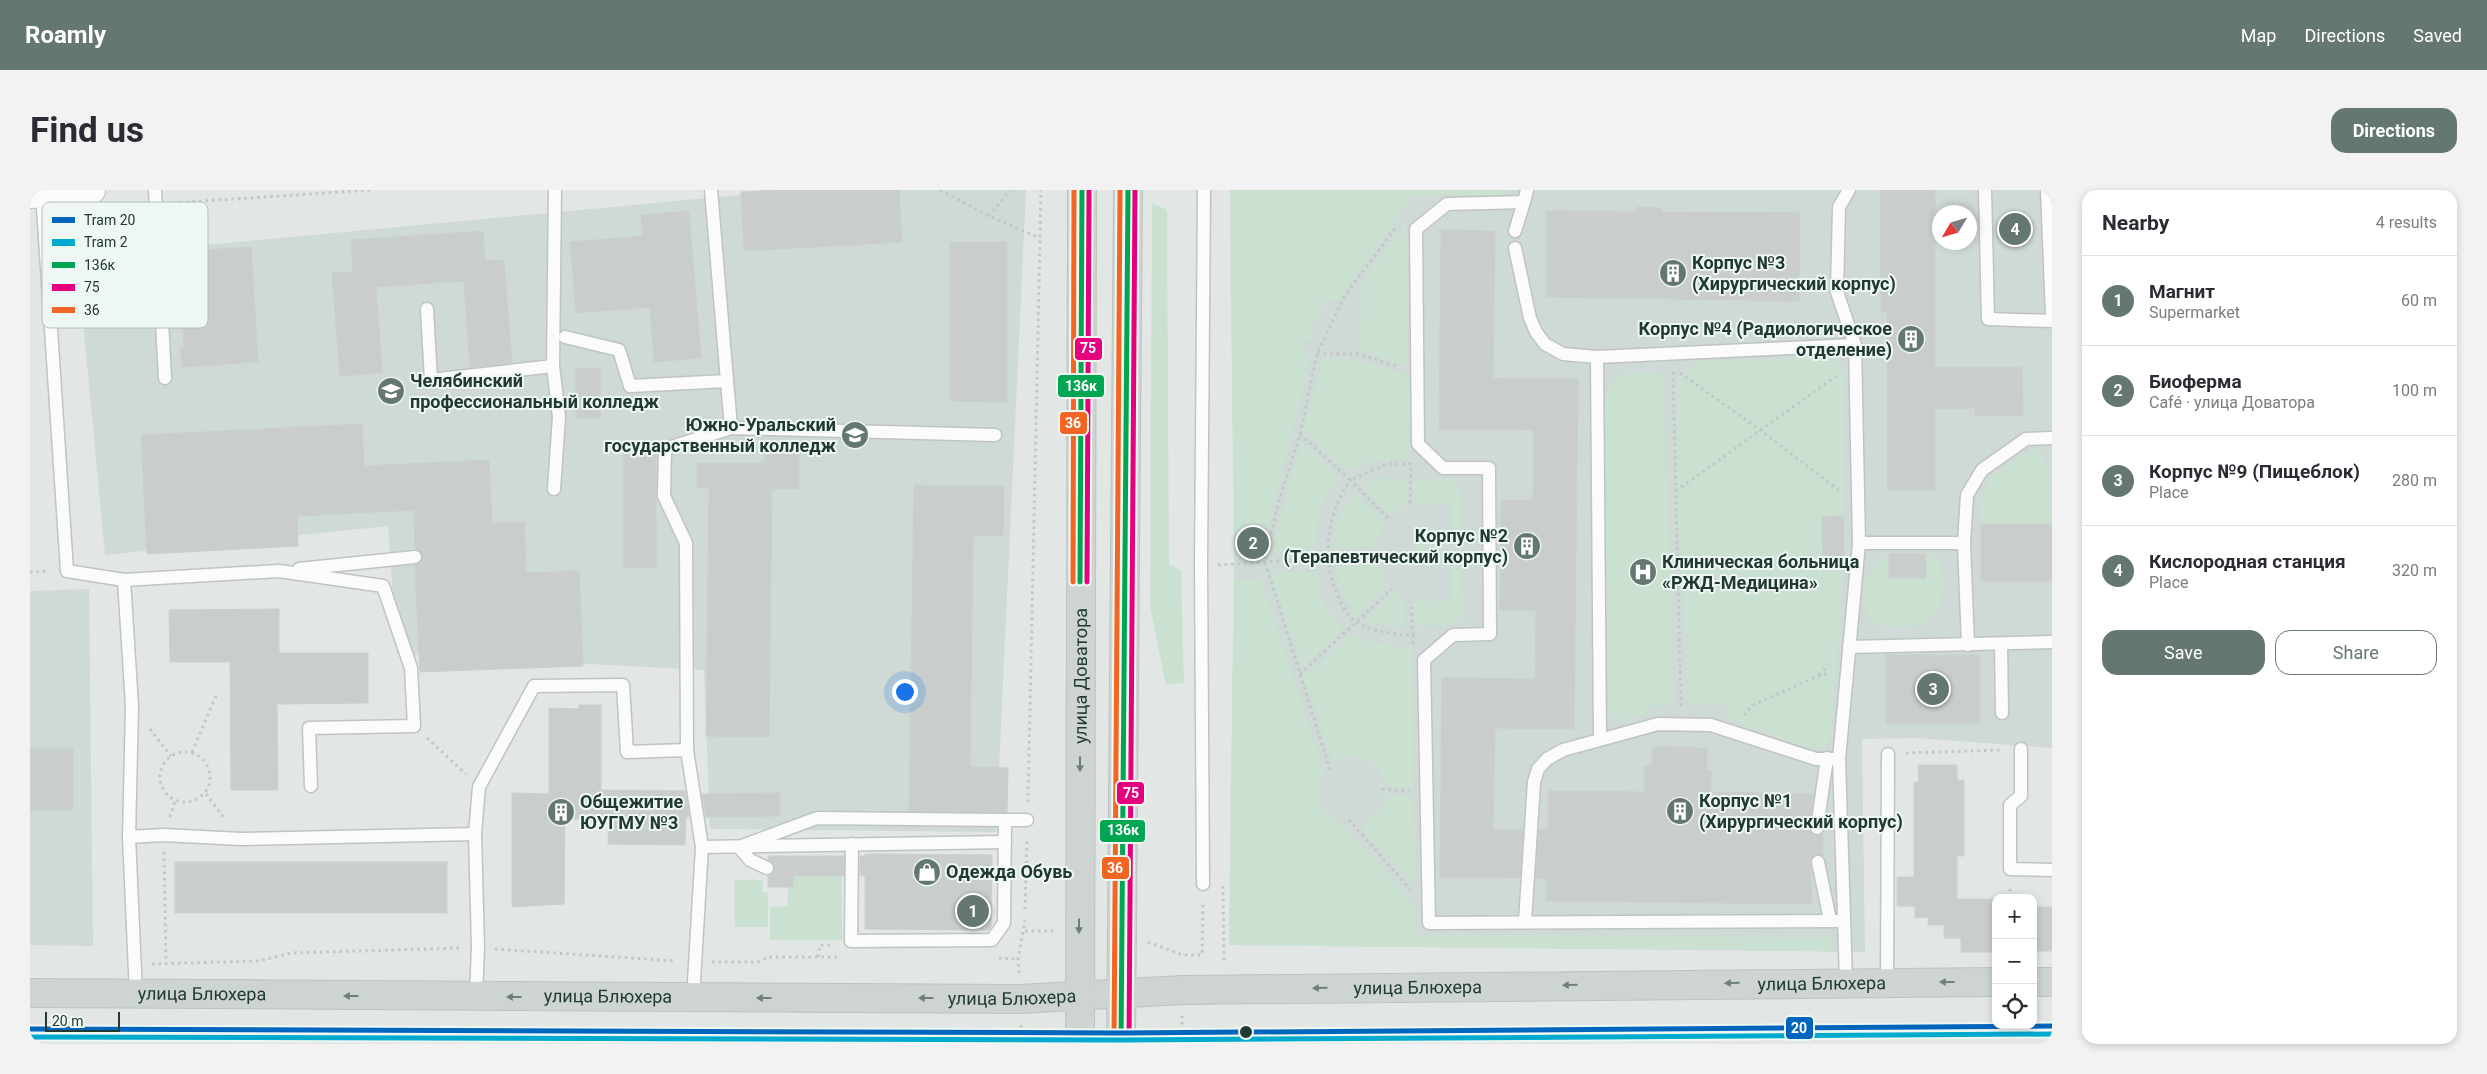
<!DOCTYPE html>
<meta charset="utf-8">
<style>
:root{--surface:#fff;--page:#f2f2f3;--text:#2b2b33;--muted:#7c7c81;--line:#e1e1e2;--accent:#647771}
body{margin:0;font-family:Roboto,sans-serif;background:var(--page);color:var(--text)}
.controls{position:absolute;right:15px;bottom:15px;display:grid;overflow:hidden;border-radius:10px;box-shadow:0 2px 8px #0003}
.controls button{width:45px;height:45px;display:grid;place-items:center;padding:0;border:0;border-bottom:1px solid var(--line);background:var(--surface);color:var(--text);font:25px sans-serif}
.compass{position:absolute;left:1902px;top:15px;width:45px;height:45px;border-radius:50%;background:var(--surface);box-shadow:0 2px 8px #0003;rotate:232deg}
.scale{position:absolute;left:15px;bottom:12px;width:75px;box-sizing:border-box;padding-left:5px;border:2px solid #203a33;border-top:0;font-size:14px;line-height:18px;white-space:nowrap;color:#203a33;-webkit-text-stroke:4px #eff7f3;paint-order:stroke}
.you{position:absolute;left:874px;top:501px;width:18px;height:18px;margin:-12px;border:4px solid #fff;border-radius:50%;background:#1a73e8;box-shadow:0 0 0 8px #1a73e833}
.badge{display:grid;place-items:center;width:32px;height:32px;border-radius:50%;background:var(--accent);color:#fff;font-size:16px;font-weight:700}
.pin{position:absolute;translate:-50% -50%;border:2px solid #fff;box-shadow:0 1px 5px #0006}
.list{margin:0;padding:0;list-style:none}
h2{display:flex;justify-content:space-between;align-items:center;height:65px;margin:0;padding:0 20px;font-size:21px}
h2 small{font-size:16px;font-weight:400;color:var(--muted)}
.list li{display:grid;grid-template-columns:32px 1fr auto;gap:15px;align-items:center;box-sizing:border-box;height:90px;padding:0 20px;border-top:1px solid var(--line)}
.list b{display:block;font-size:19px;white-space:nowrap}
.list p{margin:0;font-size:16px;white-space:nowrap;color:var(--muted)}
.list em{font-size:16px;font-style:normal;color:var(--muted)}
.actions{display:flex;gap:10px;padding:15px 20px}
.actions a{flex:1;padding:11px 0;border:1px solid var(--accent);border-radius:15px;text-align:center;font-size:18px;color:var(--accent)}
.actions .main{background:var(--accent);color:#fff}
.icon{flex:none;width:28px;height:28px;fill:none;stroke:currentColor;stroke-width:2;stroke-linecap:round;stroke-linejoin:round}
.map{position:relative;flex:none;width:2022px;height:854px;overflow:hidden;border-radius:15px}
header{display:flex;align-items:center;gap:30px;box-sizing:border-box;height:70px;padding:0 25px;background:var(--accent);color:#fff}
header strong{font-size:24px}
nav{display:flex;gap:28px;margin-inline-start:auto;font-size:18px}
.intro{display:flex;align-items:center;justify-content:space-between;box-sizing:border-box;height:120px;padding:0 30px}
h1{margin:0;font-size:35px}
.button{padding:12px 22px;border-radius:15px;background:var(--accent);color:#fff;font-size:18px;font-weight:700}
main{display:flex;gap:30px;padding:0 30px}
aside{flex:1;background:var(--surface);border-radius:15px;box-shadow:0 2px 8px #0003}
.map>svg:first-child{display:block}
</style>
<header>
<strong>Roamly</strong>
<nav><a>Map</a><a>Directions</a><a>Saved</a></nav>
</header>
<div class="intro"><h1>Find us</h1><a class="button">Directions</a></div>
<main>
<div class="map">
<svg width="2022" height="854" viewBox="0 0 2022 854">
<rect width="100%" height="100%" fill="#e2e7e5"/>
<g fill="#cfd9d5" fill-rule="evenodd">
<path d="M764,0H996L966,642L680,639L674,480L367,464L358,336L75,365L47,67Z"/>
<path d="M1200,0H2022V558L1887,548L1832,549L1835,762L1199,755L1204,374ZM1910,22H1940V52H1910Z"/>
<path d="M59,399L63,756L0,755V401Z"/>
</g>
<g fill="#cae1d1">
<path d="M1200,0H1479L1470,5H1378L1377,14L1308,110H1292V129L1283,130V150H1273V167H1281L1236,342H1204Z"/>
<path d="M1122,13L1137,20L1139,375L1151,380L1154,493L1136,495L1120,417Z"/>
<path d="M1376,32L1378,176L1330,160L1332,91Z"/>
<path d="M1292,167L1332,171L1379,186L1380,268L1343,271L1315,280L1274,241Z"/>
<path d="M1799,167L1814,183V325H1791L1792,381L1813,382L1801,546L1795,556L1780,559L1700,530L1696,514H1659L1646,301L1647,185L1655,184L1667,171Z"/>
<path d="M1590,184H1633L1644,515L1616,516V525L1589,530L1583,528L1578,521L1574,208Z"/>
<path d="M1271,251L1310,288C1290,309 1284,331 1285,360L1241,362Z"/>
<path d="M2001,260C2022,261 2021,314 2021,334H1951C1950,283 1962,286 2001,260Z"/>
<path d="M1349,288L1377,289V315L1362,324L1331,296Z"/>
<path d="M1383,290C1394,290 1413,286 1423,291C1435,298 1431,338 1431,352H1422V314H1383Z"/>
<path d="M1325,302L1356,332L1350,342L1346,356L1304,358C1303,336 1311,320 1325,302Z"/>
<circle cx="1399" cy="362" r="15"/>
<path d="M1859,364V388H1896V364L1907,367L1910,371C1912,392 1918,426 1889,435C1877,438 1859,435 1847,436C1823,416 1833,377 1859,364Z"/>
<path d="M1348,374L1358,395L1326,426L1312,404L1305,377Z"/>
<path d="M1421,375H1431L1432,424L1428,432L1421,435L1384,436L1383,412L1422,411Z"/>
<path d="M1286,380L1293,414L1314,438L1273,476L1240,383Z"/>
<path d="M1231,389L1294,581C1282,605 1287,626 1314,635L1385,717L1384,744L1799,748L1804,753V761L1199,755L1204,390Z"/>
<path d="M1364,402L1375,410V436H1356L1335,430Z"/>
<path d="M1321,445L1346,454L1382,458L1383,597L1356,596C1349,570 1328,559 1303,572L1274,488Z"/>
<path d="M1357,605L1383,607L1385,696L1331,637C1344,629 1353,621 1357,605Z"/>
<path d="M763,686H812V750H740V717L757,716L758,697H763Z"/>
<path d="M705,690H733L732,702L738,703V737H705Z"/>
</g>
<g fill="#c9cecc" stroke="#cad0ce">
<path d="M746,0H869L872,52L714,61L711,2Z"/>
<path d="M1850,0H1905V177H1992L1993,226H1945V218L1905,219V300H1857V122H1851Z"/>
<path d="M1606,17L1632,18V22L1770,23L1769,111L1516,107V21L1606,22Z"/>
<path d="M659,21L671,168L624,172L620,117L546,123L540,52L613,46L611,25Z"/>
<path d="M1411,40L1465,41L1463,188L1548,189L1544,539L1465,538L1463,640H1493L1490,688L1410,687L1412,488L1505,489L1506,421L1470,420L1471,310H1503L1504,240L1409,239Z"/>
<path d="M453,41L455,71L474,70L482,173L440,177L434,91L346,97L352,183L310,186L302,83L323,82L321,50Z"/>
<path d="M920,52H977V212L920,211Z"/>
<path d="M221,57L228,172L152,177L150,157H154L149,82H145L143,62Z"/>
<rect x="546" y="178" width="24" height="50"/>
<path d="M332,234L334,276L459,270L462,333L494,332L496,383L549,381L553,476L390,482L385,375L390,373L393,367L391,362L385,359L384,320L267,326L268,356L117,364L111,245Z"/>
<path d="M734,254H769V299H742L739,547L676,546L679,298H667V273H734Z"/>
<rect x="594" y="257" width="32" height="121"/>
<path d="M884,295L974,296L973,346H943L940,577L978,578L977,622L879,621Z"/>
<path d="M1813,326L1814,379H1793L1792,327Z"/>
<rect x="1951" y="334" width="71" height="57"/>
<rect x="1859" y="364" width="37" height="24"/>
<path d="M249,419V463H338V513L247,514L248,600H201L200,472H140L139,420Z"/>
<rect x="1856" y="465" width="94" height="68"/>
<path d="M549,515H571V600L655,601L659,627H656L655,655L578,654L579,629H535L534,714L482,717V603L519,604V518L549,519Z"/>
<path d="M1622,557L1677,558V580H1681V602L1783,604L1779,641L1785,646L1793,644V666L1786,664L1780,670L1782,714L1516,711V688H1506L1509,640H1518V601L1614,602V576L1622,575Z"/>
<rect x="0" y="559" width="43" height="61"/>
<path d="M1888,575H1927V590H1934V666H1927V709H1966V762H1931V748H1914V735H1898V727L1885,728V716H1867V687H1884V592H1889Z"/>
<path d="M750,603V626L676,627L672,604Z"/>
<path d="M835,664L962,665L961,737L959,740L835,739V686H830V666H835Z"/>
<path d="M738,666H814V686H763V697H738V686L744,682L745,678L743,673L738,670Z"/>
<rect x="145" y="672" width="272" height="51"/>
<rect x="2003" y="717" width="19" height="44"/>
</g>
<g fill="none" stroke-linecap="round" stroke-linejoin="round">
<g stroke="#bfc4c2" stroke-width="15">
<g id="service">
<path d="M125,0L135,188"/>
<path d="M681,0L701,238L965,245"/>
<path d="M1497,0L1494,12L1417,14L1386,39L1388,254L1413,278H1459L1460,444L1423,445L1394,470L1399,733L1814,731"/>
<path d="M1955,0L1958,129L2022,131"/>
<path d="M2017,0L2022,125"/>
<path d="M12,3L37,381L94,390L102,516L99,647L106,804"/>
<path d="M1485,41L1494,12"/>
<path d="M1485,58L1500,128L1506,142L1515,154L1533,164L1567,167L1825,155"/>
<path d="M56,69L129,63"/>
<path d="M397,119L401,190L523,176"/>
<path d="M535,147L589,160L600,196L697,191"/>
<path d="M1567,167L1570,549"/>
<path d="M524,299L529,227L523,176L525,0"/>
<path d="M1829,353H1934"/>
<path d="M269,379L385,367"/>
<path d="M94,390L249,381L353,396L381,478L384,536L279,538L281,596"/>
<path d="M1971,454L1972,523"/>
<path d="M1938,455L1934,353L1937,305L1952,280L1996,249L2022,248"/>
<path d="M1819,457L2022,452"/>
<path d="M1991,559V606L1980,615V679L2022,680"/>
<path d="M657,560L656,353L634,306L635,259L701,238"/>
<path d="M1787,638L1797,568"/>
<path d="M99,647L133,645L211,649L445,644"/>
<path d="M822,654L821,751L962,750L974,733L975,630H997"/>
<path d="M672,657L975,652"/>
<path d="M1788,672L1800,730"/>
<path d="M737,678L720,670L709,657L787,628L975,630"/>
<path d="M1173,694L1171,375L1174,0"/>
<path d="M1495,732L1504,592L1508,579L1517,569L1533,560L1628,534L1681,535L1786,569H1809"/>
<path d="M1816,792L1809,569L1829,353L1825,155L1807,102L1809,17L1819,0"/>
<path d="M1857,792L1858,564"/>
<path d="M446,806L448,757L445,644L449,597L504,496L593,495L597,562L657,560L672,657L663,808"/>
</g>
</g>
<g stroke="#bfc4c2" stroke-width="30">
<path id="tertiary" d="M0,4L61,0"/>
</g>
<g stroke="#bbc4c1" stroke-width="30">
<g id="primary">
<path d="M2003,792H2022"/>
<path id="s1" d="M0,803L990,809L1153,800L1966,792"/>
<path id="s2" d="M1050,854L1052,0"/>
<path d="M1091,854L1098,0"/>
</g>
</g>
<g stroke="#bfc8c6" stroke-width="3" stroke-dasharray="2.5 4" stroke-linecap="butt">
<path d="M910,0L959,26L1010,48"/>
<path d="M143,13L341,0"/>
<path d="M80,18L107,16"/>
<path d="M959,26L980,0"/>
<path d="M1287,164H1329L1369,177"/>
<path d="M1643,182L1651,516"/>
<path d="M1650,183L1730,240L1810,301"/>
<path d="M1270,244L1320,290L1357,274H1381L1380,315"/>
<path d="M1646,301L1806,186"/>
<path d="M1358,328L1320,290C1297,326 1290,367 1308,406C1312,415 1318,428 1328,433C1345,442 1364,445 1383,445L1381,412"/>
<path d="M1188,375L1347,365"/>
<path d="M0,382L19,381"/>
<path d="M1383,445V455"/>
<path d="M1270,484L1362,399"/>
<path d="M1789,485L1798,475"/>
<path d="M1714,525L1723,515L1788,486L1799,483"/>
<path d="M120,539L141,566"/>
<path d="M397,548L436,584"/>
<circle cx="155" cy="587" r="25"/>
<path d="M162,562L186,506"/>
<path d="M1876,563L1972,560"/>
<path d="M1300,580L1235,372L1248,314L1270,244L1287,164L1314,107L1367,36"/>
<path d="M1352,599L1379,601"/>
<path d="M176,604L195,629"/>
<path d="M998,612L1011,0"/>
<path d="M140,627L145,611"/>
<path d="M1319,630L1380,699"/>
<path d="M134,662L136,773"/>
<path d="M1193,696L1194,770"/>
<path d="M1980,708V697"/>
<path d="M995,719L997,648"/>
<path d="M995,741H1024"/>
<path d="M1118,752L1153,765H1172L1173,713"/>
<path d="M465,759L646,771"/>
<path d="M788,767L790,755H803"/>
<path d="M969,768L988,769"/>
<path d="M682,772H728L739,767H810"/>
<path d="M122,774L229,771L261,763L429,758"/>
<path d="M989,783L988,769L995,730"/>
<path d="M991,835L992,854"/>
<path d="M1152,854V826"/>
</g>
<use href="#service" stroke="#fbfbfb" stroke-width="12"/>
<use href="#tertiary" stroke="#fbfbfb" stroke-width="28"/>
<use href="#primary" stroke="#cdd4d2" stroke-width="28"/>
<g stroke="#eff7f3" stroke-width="9">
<g id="bus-1">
<path d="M1050,392L1052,0"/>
<path d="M1091,854L1098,0"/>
</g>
</g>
<g stroke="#eff7f3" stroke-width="9">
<g id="bus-2">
<path d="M1057,392L1059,0"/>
<path d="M1099,854L1105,0"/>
</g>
</g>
<g stroke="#eff7f3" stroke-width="9">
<g id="bus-3">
<path d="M1043,392L1044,0"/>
<path d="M1084,854L1090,0"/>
</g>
</g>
<use href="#bus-1" stroke="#00a651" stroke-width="5"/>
<use href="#bus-2" stroke="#e5007d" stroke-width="5"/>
<use href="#bus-3" stroke="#f26522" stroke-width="5"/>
<g stroke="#eff7f3" stroke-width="9">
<path id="tram-1" d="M0,839L1091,843L2022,836"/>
</g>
<g stroke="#eff7f3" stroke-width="9">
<path id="tram-2" d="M0,847L1091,850L2022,844"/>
</g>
<use href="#tram-1" stroke="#0065bd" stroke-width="5"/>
<use href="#tram-2" stroke="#00a9ce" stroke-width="5"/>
</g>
<defs><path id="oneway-solid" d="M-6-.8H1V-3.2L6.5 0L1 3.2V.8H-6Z" transform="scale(1.25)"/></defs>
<g fill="#6e7f7b">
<use href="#oneway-solid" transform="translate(1050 574) rotate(90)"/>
<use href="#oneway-solid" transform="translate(1049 736) rotate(90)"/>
<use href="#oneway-solid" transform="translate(1917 792) rotate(-180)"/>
<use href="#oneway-solid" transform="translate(1702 793) rotate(179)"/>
<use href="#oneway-solid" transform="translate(1540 795) rotate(179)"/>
<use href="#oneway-solid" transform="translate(1290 798) rotate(179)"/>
<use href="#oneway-solid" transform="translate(321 806) rotate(-180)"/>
<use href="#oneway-solid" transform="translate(484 807) rotate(-180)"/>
<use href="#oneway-solid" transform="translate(734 808) rotate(-180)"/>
<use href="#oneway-solid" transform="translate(896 808) rotate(-180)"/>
</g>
<defs>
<g id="building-disc" transform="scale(1.4375)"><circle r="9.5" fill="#647771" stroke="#eff7f3"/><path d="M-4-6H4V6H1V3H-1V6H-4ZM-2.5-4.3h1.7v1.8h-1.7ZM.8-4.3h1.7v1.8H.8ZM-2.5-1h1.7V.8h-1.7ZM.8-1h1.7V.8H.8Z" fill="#fff"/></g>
<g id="university-disc" transform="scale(1.4375)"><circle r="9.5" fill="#647771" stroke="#eff7f3"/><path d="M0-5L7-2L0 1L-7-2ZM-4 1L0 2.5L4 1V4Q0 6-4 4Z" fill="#fff"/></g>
<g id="hospital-disc" transform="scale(1.4375)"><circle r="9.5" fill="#647771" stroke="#eff7f3"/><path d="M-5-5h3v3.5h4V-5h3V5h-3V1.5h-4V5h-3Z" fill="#fff"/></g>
<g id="shop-disc" transform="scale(1.4375)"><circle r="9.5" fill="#647771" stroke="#eff7f3"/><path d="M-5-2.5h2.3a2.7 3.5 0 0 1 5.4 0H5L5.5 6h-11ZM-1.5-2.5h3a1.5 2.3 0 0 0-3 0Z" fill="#fff"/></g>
</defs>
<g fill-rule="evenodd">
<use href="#building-disc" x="1643" y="83"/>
<use href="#building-disc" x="1881" y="149"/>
<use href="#university-disc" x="361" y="201"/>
<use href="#university-disc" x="825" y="245"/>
<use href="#building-disc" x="1497" y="356"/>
<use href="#hospital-disc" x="1613" y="382"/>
<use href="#building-disc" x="1650" y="621"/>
<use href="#building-disc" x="531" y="622"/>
<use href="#shop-disc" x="897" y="682"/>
</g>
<circle fill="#203a33" stroke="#eff7f3" stroke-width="2" cx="1216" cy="842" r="7"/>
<g text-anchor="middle" stroke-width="4" stroke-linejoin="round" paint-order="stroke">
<g font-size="18" font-weight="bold" fill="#203a33" stroke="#eff7f3" text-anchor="start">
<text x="1662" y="79">Корпус №3<tspan x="1662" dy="21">(Хирургический корпус)</tspan></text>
<text x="1862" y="145" text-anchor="end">Корпус №4 (Радиологическое<tspan x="1862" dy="21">отделение)</tspan></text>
<text x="380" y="197">Челябинский<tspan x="380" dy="21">профессиональный колледж</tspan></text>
<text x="806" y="241" text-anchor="end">Южно-Уральский<tspan x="806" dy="21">государственный колледж</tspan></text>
<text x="1478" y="352" text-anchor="end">Корпус №2<tspan x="1478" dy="21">(Терапевтический корпус)</tspan></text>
<text x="1632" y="378">Клиническая больница<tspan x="1632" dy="21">«РЖД-Медицина»</tspan></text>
<text x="1669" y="617">Корпус №1<tspan x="1669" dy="21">(Хирургический корпус)</tspan></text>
<text x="550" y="618">Общежитие<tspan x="550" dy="21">ЮУГМУ №3</tspan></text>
<text x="916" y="688">Одежда Обувь</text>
</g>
<g font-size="18" fill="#203a33" stroke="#eff7f3">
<text dy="6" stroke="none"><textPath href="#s2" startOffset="368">улица Доватора</textPath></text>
<text dy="6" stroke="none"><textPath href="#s1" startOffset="1792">улица Блюхера</textPath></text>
<text dy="6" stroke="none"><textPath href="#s1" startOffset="1388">улица Блюхера</textPath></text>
<text dy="6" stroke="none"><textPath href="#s1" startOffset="172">улица Блюхера</textPath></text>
<text dy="6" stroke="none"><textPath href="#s1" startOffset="578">улица Блюхера</textPath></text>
<text dy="6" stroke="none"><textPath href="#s1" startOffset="982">улица Блюхера</textPath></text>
</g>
</g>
<rect x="12" y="12" width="166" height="126" rx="8" fill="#eff7f3" stroke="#b1beb9" stroke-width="1"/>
<rect x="22" y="27" width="23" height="6" fill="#0065bd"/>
<rect x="22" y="49" width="23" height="7" fill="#00a9ce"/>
<rect x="22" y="72" width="23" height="6" fill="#00a651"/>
<rect x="22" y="94" width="23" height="7" fill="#e5007d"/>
<rect x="22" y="117" width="23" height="6" fill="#f26522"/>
<g font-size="14" fill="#203a33">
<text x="54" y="35">Tram 20</text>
<text x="54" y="57">Tram 2</text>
<text x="54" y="80">136к</text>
<text x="54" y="102">75</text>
<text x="54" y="125">36</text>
</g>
<g stroke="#eff7f3" stroke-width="2">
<rect x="1044" y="147" width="29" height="24" rx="5" fill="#e5007d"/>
<rect x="1027" y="184" width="48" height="24" rx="5" fill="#00a651"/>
<rect x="1029" y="221" width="29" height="24" rx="5" fill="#f26522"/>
<rect x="1086" y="591" width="29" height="24" rx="5" fill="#e5007d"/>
<rect x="1069" y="629" width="47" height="24" rx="5" fill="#00a651"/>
<rect x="1071" y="666" width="29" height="24" rx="5" fill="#f26522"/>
<rect x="1755" y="826" width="29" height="24" rx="5" fill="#0065bd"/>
</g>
<g font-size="14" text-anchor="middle" font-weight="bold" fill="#fff">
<text x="1058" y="163">75</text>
<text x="1051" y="201">136к</text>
<text x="1043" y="238">36</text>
<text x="1101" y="608">75</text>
<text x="1093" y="645">136к</text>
<text x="1085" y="683">36</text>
<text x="1769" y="843">20</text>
</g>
</svg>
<div class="controls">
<button>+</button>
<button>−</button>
<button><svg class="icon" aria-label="locate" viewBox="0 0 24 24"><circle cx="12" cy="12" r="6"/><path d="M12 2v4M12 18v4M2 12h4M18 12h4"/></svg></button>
</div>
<svg class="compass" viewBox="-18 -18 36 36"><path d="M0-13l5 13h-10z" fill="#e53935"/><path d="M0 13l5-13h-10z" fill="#7c7c81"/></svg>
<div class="scale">20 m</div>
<div class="you"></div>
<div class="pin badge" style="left:943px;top:721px">1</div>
<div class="pin badge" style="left:1223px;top:353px">2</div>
<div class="pin badge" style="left:1903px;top:499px">3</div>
<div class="pin badge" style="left:1985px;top:39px">4</div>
</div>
<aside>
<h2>Nearby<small>4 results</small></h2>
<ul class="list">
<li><span class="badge">1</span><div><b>Магнит</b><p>Supermarket</p></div><em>60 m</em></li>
<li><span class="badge">2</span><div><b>Биоферма</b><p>Café · улица Доватора</p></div><em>100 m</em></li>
<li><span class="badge">3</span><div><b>Корпус №9 (Пищеблок)</b><p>Place</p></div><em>280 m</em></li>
<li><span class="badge">4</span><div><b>Кислородная станция</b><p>Place</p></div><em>320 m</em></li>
</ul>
<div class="actions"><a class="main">Save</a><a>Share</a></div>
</aside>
</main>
